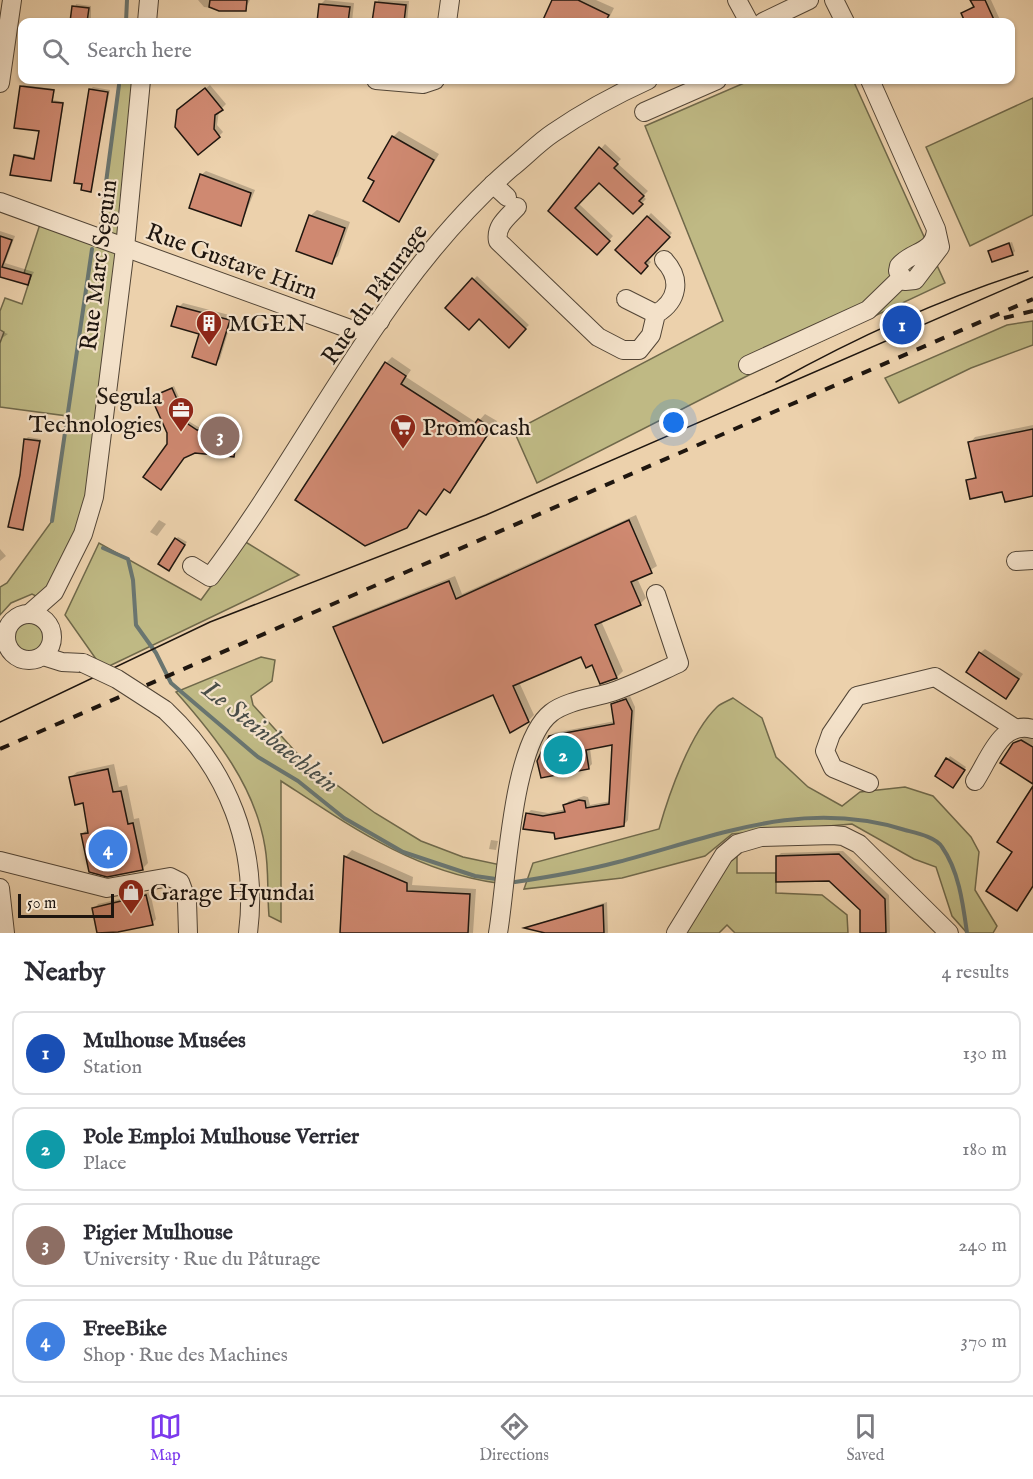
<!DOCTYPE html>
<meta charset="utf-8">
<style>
:root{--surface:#fff;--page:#f2f2f3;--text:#2b2b33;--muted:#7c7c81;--line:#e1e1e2;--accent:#7c3aed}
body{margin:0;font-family:"IM FELL English",serif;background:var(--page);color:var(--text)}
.scale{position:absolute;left:18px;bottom:15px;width:96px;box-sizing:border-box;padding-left:6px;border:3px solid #1f160f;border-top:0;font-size:16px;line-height:21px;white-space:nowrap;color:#1f160f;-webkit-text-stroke:4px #f3e1c9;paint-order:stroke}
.you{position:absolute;left:674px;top:423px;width:21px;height:21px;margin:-15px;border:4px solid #fff;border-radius:50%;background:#1a73e8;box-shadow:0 0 0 9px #1a73e833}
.badge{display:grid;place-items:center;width:39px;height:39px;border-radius:50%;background:var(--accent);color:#fff;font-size:20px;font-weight:700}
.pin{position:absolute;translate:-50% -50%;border:3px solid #fff;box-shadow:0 2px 6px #0006}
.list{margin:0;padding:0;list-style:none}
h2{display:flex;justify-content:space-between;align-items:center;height:78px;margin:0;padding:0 24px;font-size:26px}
h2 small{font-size:20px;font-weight:400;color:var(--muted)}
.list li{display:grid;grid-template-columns:39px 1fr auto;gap:18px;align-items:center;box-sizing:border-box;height:84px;margin:0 12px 12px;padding:0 12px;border:2px solid var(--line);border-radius:12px}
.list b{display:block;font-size:22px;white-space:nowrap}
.list p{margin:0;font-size:20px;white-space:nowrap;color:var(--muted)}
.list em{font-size:20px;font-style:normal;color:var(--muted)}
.icon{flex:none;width:33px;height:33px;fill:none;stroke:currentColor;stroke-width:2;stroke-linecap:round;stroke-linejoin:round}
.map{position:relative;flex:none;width:1033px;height:933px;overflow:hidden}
.search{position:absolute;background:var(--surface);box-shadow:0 2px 4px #0004;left:18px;right:18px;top:18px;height:66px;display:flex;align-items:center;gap:15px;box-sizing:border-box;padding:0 21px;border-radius:12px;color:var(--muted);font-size:22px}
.sheet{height:462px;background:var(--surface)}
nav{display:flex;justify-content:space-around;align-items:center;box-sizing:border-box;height:84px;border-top:2px solid var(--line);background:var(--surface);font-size:16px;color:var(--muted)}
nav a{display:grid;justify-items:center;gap:3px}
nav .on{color:var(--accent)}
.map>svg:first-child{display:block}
</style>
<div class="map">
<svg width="1033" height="933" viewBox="0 0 1033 933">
<rect width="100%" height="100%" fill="#ecd1ac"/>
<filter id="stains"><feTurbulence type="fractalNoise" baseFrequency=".00333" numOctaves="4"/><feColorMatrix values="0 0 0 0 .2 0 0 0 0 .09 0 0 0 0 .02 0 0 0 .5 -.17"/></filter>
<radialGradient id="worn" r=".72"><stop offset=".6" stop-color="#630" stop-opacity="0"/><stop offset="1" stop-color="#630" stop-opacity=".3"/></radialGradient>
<g fill="#bfb984" stroke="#6f684a" stroke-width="1.5">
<path d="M119,80H141L94,497L44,600L32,594L11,603L0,615V587L7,583L52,521L67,416L0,407V343L4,332L0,330V311L5,298L22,304L31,276L24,273L42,218L96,238L101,220Z"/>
<path d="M751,80H853L945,283L749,375L537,483L514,431L723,321L645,126Z"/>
<path d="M1033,98V215L970,246L926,147Z"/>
<path d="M1033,321V345L971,368L899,403L885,378L1007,325Z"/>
<path d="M244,541L299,575L103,669L65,615L99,543L201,600Z"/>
<circle cx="30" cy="636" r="16"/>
<path d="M261,657L275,660L272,681L251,696L253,705L304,761L375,813L421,841L463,857L501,865L497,883C413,871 350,826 281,781V922L269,916C267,893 269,869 265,847C255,786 216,737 176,692Z"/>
<path d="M733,698L762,718L776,757L808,787L842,806L860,792L905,787L933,796L971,837L979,852L975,890L997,926L993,933H967L952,916L936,867L914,859L852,824L732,834L705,856L622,878L524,889L533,863L659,829C669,794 690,733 717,707C721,703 728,701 733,698Z"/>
<path d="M737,844V873H776V893L822,895L847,915L848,933H735L727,925L719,933H678Z"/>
</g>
<g fill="#0003">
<path d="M198,0H250L245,9L228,10L204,7Z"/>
<path d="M325,0L354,3L352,22H319L321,4Z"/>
<path d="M378,0L409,1L407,22H374Z"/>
<path d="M554,0H596L614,8L607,22H544Z"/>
<path d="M972,0H991L1001,22H967L963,13L974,5Z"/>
<path d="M76,4L91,6V22H71Z"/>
<path d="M23,85L55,89L53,100L64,102L51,179L16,156L18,154L36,158L40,129L21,87Z"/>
<path d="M210,85L226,104L219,111L217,125L223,132L219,136L183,106Z"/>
<path d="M93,87L110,90L90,190L84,183L90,90Z"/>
<path d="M399,131L439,154L399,220L376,181L393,137Z"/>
<path d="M605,144L621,159L617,163L648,191L643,196L646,199L633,212L599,181L578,203L613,236L597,253L550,210Z"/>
<path d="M206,171L255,190L243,220L239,225L201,175Z"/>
<path d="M317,210L350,222L338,256L331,262L310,216Z"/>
<path d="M651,213L672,233L648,259L651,262L641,272L617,250Z"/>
<path d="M0,231L15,236L5,263L34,272L28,284L1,275L0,277Z"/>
<path d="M1012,242L1015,251L1013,254L989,251Z"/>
<path d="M477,276L529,325L509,345L479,317L447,308Z"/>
<path d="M183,303L233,316L220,359L215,363L201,333L179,307Z"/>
<path d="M0,331L8,334L2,338L0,344Z"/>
<path d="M392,357L411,370L406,377L477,423L485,414L497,421L456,485L450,491L445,488L432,507L426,513L420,509L406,526L386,363Z"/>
<path d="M174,386L190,422L200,428L238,432L236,453L234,455L169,433L153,397Z"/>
<path d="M1033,425V494L968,481L977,475L970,443L975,437Z"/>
<path d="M28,437L41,439L22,528L26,439Z"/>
<path d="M636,515L657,566L637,578L646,598L640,604L601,621L623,671L617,677L601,682L593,663L582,655L519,682L534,715L528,721L494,693L335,628L341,622L455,576L462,594Z"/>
<path d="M159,520L166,524L157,536L150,532Z"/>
<path d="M178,537L187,542L171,566L176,539Z"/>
<path d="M0,549L6,556L0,561Z"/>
<path d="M985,649L1023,674L1006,697L980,653Z"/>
<path d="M630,696L635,707L628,820L624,825L555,832L527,814L531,810L548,813L566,809L565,805L569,801L584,796L588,797L590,805L611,801L614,744L590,748L592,764L588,768L550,737L554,733L615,721L613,704Z"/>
<path d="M1027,735L1033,739V782L1014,744Z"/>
<path d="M950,756L966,767L956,783L937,775Z"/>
<path d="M114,764L119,787L127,785L134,819L139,818L148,863L142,869L82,834L89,828L84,801L70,778L77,772Z"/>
<path d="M491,840L498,841L496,850L489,849Z"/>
<path d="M352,850L413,877L412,885L476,889L473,933H342L346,856Z"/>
<path d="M843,851L889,895L890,933H862L861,909L829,879L777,857L781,853Z"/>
<path d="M150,892L156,919L152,924L94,909L98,904Z"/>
<path d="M607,902L608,933H551L527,927Z"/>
</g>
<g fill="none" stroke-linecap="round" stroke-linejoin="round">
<g stroke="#697570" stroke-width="4">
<path d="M126,22L127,0"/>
<path d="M101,220L119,85"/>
<path d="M52,521L92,249"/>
<path d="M103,548L128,559L133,580L136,625L156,653L171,683L178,689L258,757L298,781L344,818L403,852L475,876L496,879"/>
<path d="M515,882C549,877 584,871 618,862C717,836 802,798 905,830C916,833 936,837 942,847C959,871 963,904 967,933"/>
</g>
</g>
<g fill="#cf8971" stroke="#1f160f" stroke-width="1.5">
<path d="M210,0H247L246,11H219L209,7Z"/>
<path d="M552,0H578L609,15L605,22H542Z"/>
<path d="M970,0H985L995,22H965L961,13L974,7Z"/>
<path d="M375,2L406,5L404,22H372Z"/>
<path d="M319,4L350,7L348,22H317Z"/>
<path d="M72,6L89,8L87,22H70Z"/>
<path d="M20,86L54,90L52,102L63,103L51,181L10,175L14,155L34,159L39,131L14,128Z"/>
<path d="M205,88L223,110L215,115L214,129L220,137L198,155L175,127L177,110Z"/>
<path d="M89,89L108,92L91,192L81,190L82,184L74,183Z"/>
<path d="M392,136L434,160L399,222L363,201L374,181L368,178Z"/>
<path d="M599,147L618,164L614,168L644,196L639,201L643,204L633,214L599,183L575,208L610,241L597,255L548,211Z"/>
<path d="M200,174L251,193L241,226L189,208Z"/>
<path d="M309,215L345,228L332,264L296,251Z"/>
<path d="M647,216L670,237L645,263L648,266L641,274L615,250Z"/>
<path d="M0,236L12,240L2,267L31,275L28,285L0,277Z"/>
<path d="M1009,243L1013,255L992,262L988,251Z"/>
<path d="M472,278L526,329L509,348L479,319L469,330L445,308Z"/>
<path d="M177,306L230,320L216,365L192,357L199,334L171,326Z"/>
<path d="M385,362L406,376L401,384L471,429L478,419L492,428L450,493L444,489L426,515L419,510L407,528L365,546L295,500Z"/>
<path d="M172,388L188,424L197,430L237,434L234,457L195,453L184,458L161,490L143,477L167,444V433L151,397Z"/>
<path d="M1033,429V496L1005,502L1002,492L970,499L966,480L976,478L968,442Z"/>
<path d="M24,439L40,441L23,530L8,527L20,475Z"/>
<path d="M629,520L652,573L631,582L641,605L595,625L617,678L600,684L592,665L586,668L581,657L513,686L529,722L510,733L493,695L383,743L333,627L449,581L456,599Z"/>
<path d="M175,538L185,545L169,571L158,564Z"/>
<path d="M979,652L1019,679L1006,699L966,672Z"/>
<path d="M626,699L632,711L624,826L555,839L554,833L523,829L526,813L543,816L565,812L563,805L579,800L585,801L586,808L609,804L612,745L586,750L589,769L541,778L537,761L549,736L614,724L611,704Z"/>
<path d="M1021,740L1033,747V784L1000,763L1013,743Z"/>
<path d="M946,758L965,770L953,788L935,776Z"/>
<path d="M108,769L113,792L121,791L128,824L133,823L143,870L107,877L89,872L81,834L88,833L83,803L75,805L69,777Z"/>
<path d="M1033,786V886L1017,911L986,891L1012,852L997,842Z"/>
<path d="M839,854L885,899L886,933H860V910L829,881L776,882V856Z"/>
<path d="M344,856L407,883V891L470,894L468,933H340Z"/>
<path d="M146,895L153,925L118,932L97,933L92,908Z"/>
<path d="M603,905L604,933H545L524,928Z"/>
</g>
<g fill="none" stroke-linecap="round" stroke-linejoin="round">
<g stroke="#524536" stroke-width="20">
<g id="minor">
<path d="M737,0L749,22"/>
<path d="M834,0L845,22"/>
<path d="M147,22L149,0"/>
<path d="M447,22L450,0"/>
<path d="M763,22L809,0"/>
<path d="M376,80L423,84L435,80"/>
<path d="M870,80L936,229L940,247L915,280L905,281L898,271L899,266C912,250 935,254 936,229"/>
<path d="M0,83L12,0"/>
<path d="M644,112L717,80"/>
<path d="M493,184L507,197"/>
<path d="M0,202L350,329H364L380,321"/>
<path d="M517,207C508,217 495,226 498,241L598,337L623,350H639L651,335L656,314C678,301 682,279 664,260"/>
<path d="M626,299L656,314"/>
<path d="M748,365L868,310L901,278"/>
<path d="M1016,561L1033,560"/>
<path d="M192,566L210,577C311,443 382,280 511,168C525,157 538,143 553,133C582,113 615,95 648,80"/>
<circle cx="29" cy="637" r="23"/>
<path d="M29,614L54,592L83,534L94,497L125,248L141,80"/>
<path d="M43,656L62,662L83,663"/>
<path d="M165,710C228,769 259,847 248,933"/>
<path d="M975,781C990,758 1001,720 1033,729"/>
<path d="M869,783L833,768L825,751L831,734L857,696L935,677L1013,727"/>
<path d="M0,861L107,888L170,877L180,882L187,901L188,933"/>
<path d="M0,888L5,933"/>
<path d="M498,933C507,882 511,744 551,713C566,701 593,698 612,692C635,684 657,673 679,663L656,594"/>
<path d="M676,933L724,855L737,844L761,837L833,835L843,836L859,844L949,933"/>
</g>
</g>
<use href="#minor" stroke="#f3e1c9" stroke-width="18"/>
<g stroke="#1f160f" stroke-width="1.5">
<path d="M776,382C857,337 940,299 1028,271"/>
<path d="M0,722L210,622L486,515L1033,277"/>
</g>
<g stroke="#1f160f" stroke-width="4" stroke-dasharray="10 10" stroke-linecap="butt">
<path d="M1004,318L1033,311"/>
<path d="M0,749L1033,299"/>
</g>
<g stroke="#524536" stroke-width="20" stroke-linecap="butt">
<path id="minor-bridge" d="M83,663L117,679L165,710"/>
</g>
<use href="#minor-bridge" stroke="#f3e1c9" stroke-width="18"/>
</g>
<defs>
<g id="building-pin" transform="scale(1.35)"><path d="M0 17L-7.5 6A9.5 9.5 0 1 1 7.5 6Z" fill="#8f2418" stroke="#f3e1c9"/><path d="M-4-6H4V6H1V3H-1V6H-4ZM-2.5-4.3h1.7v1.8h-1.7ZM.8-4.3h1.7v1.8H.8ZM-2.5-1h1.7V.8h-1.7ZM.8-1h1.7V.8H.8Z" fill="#fff"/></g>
<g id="office-pin" transform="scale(1.35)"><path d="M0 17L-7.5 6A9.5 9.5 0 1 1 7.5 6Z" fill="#8f2418" stroke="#f3e1c9"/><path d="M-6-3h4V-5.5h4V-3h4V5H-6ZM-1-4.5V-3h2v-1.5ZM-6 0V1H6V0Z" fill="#fff"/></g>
<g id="supermarket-pin" transform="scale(1.35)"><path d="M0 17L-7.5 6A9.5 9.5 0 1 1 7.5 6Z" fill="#8f2418" stroke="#f3e1c9"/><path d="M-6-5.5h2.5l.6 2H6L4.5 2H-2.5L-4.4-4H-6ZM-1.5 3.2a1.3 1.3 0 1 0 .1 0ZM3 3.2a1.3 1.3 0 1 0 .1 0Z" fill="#fff"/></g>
<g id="shop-pin" transform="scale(1.35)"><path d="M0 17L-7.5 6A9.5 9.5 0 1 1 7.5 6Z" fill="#8f2418" stroke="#f3e1c9"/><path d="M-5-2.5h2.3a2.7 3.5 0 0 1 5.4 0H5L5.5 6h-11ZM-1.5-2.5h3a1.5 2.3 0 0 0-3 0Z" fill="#fff"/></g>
</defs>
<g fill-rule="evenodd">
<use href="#building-pin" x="209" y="323"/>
<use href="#office-pin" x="181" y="410"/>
<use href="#supermarket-pin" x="403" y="427"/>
<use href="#shop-pin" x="131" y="892"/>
</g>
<g text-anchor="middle" stroke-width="4.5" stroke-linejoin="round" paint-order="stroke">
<g font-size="24" fill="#1f160f" stroke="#f3e1c9">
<text transform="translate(232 261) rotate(20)" y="8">Rue Gustave Hirn</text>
<text transform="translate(98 265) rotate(-83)" y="8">Rue Marc Seguin</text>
<text transform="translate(374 294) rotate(-55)" y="8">Rue du Pâturage</text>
</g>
<g font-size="24" fill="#1f160f" stroke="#f3e1c9" text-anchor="start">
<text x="228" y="331">MGEN</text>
<text x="162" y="404" text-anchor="end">Segula<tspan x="162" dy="28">Technologies</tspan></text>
<text x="422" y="435">Promocash</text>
<text x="150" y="900">Garage Hyundai</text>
</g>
<g font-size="26" font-style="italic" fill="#4a4e48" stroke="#f3e1c9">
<text transform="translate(271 736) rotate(38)" y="9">Le Steinbaechlein</text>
</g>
</g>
<rect width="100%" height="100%" filter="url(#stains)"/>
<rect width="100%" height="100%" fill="url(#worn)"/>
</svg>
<div class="scale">50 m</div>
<div class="you"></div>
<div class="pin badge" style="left:902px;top:325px;background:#1a4fb4">1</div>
<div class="pin badge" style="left:563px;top:755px;background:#0f9aa8">2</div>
<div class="pin badge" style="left:220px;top:436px;background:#8d6e63">3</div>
<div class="pin badge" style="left:108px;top:849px;background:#3f7fe0">4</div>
<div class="search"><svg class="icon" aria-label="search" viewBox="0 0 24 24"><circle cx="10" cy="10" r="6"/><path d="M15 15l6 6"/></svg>Search here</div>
</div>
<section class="sheet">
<h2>Nearby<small>4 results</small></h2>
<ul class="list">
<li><span class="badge" style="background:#1a4fb4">1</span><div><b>Mulhouse Musées</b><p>Station</p></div><em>130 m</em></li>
<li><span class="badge" style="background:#0f9aa8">2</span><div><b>Pole Emploi Mulhouse Verrier</b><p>Place</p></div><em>180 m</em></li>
<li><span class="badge" style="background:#8d6e63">3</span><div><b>Pigier Mulhouse</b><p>University · Rue du Pâturage</p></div><em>240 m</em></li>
<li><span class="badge" style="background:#3f7fe0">4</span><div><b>FreeBike</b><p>Shop · Rue des Machines</p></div><em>370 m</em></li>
</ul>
</section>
<nav>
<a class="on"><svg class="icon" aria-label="map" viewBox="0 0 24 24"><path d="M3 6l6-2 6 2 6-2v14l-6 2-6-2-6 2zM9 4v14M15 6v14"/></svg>Map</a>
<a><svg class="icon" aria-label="directions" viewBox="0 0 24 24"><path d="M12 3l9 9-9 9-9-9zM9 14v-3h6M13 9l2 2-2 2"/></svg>Directions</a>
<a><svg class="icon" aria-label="saved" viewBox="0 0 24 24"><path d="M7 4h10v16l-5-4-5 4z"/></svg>Saved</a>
</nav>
